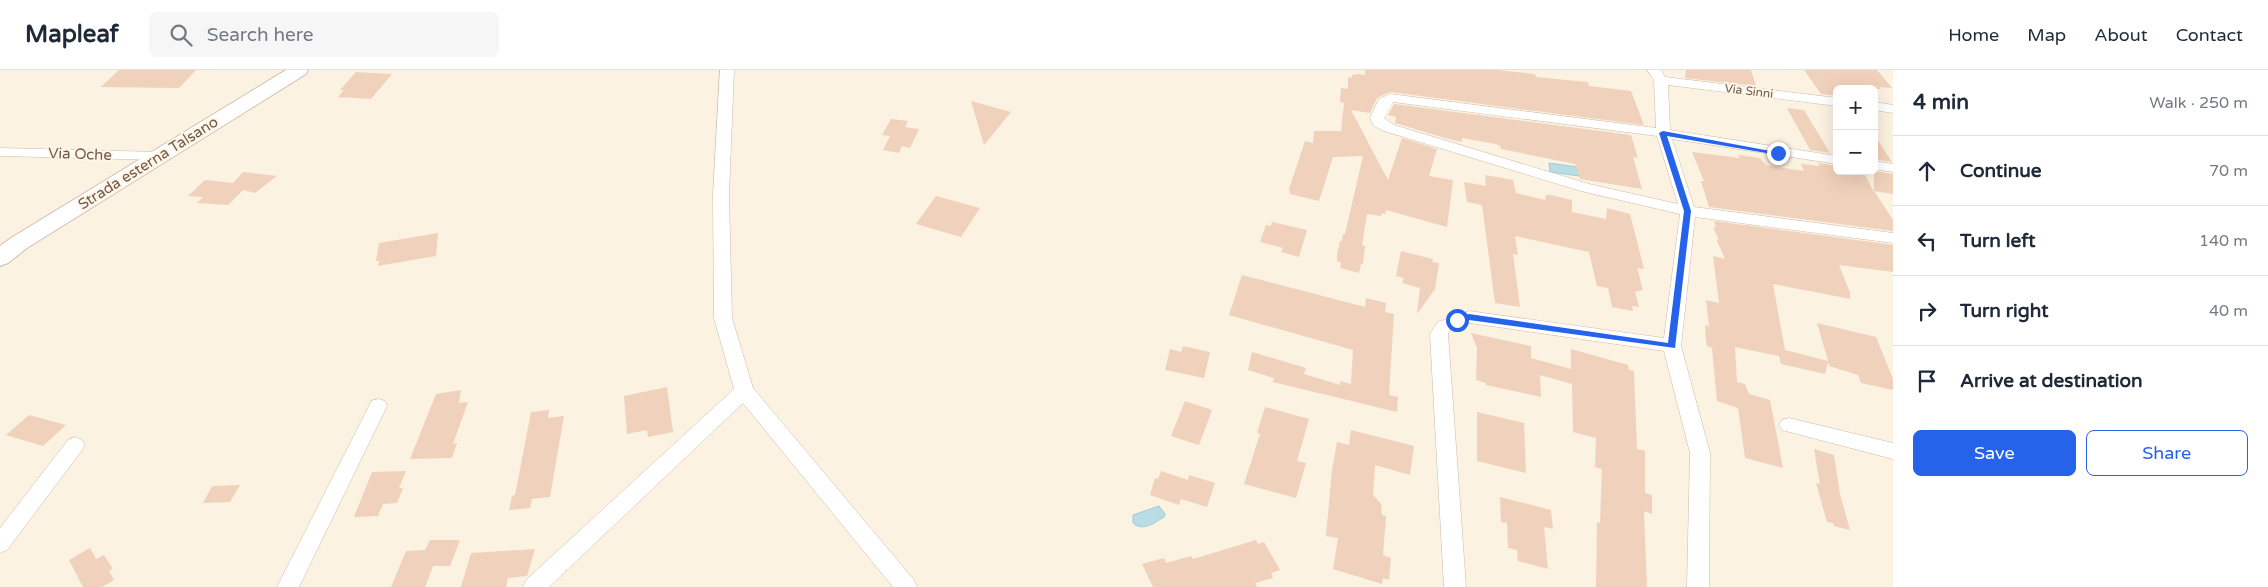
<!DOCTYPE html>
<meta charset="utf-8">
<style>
:root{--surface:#fff;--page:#f6f6f7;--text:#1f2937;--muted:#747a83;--line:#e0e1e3;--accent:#2563eb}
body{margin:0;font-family:"Varela Round",sans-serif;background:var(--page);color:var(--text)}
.controls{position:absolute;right:15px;top:15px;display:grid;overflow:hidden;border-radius:8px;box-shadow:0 5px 20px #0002}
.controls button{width:45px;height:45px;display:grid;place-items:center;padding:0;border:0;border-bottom:1px solid var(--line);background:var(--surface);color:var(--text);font:25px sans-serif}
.stop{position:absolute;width:15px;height:15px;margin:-11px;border:4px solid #2563eb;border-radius:50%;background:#fff}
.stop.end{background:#2563eb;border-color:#fff;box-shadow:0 1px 5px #0008}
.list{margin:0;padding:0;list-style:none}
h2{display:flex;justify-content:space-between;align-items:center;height:65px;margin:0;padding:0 20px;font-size:21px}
h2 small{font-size:16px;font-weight:400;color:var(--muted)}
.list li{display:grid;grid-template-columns:32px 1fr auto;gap:15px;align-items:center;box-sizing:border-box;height:70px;padding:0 20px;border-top:1px solid var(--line)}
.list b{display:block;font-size:19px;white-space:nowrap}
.list em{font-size:16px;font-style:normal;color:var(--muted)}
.actions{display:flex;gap:10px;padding:15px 20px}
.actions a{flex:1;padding:11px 0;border:1px solid var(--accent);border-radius:8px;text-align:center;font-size:18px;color:var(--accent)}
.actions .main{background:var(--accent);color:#fff}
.icon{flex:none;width:28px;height:28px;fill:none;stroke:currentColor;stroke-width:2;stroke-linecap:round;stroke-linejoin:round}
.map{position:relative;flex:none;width:1893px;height:517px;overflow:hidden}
header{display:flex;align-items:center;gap:30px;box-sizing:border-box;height:70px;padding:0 25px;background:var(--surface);border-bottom:1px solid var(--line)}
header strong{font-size:24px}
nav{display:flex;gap:28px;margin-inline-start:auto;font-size:18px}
.search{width:350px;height:45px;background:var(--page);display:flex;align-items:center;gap:12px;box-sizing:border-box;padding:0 18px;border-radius:8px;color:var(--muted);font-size:19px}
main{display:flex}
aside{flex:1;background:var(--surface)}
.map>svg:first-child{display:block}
</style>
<header>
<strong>Mapleaf</strong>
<div class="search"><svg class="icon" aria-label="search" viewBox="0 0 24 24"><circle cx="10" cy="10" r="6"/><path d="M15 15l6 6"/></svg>Search here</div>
<nav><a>Home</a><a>Map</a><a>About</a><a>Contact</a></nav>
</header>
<main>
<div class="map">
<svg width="1893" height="517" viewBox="0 0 1893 517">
<rect width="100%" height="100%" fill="#fbf2e2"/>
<g fill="#b8dde4" stroke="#9eccd6">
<path d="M1549,93L1578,97L1580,106L1550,102Z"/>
<path d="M1159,436L1165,444L1164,447C1154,453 1143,462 1133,453V445Z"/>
</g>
<g fill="#f0d1bb">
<path d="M119,0H196L179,18L101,17Z"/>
<path d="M1365,0H1497L1535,4L1536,7L1588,12L1589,16L1631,21L1644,55L1390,22L1377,28L1370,43L1351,40L1388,110L1402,68L1437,79L1429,106L1453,110L1447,157L1386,140V144L1382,143L1381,146L1367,144L1362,175L1365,176L1363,194H1361L1359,203L1340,198L1341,193L1337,191V186L1340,171H1342L1343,164H1345L1363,86L1333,87L1319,131L1290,124L1289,119L1305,71L1313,73L1314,61H1341L1344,33L1340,32L1341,18L1348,19V7L1352,8V5L1358,4L1365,5Z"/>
<path d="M1686,0H1751L1756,16L1685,8Z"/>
<path d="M1804,0H1877L1892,18L1879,17L1881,19H1837V26L1821,24Z"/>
<path d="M356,2L392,4L371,29L338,27L344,20H340Z"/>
<path d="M971,31L1011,42L984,75Z"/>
<path d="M1394,34L1631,65L1638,88L1633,87L1642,119L1580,109L1575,94L1501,79L1500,76L1496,74L1462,68V72L1445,68L1395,53L1396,47L1388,45Z"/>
<path d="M1787,38L1804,40L1830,83L1810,80Z"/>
<path d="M891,49L908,51L905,57L919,59L910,78L902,76L899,83L883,80L890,66L882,65Z"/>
<path d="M1874,64L1892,92L1874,89Z"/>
<path d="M1692,82L1740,88L1738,85L1760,88L1766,95L1804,101L1801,94L1820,96L1818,93L1837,96V101H1863L1874,122V101L1893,104V124L1874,121L1893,150V161L1709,137L1701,111H1704Z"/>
<path d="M243,102L277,106L255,123L243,120L228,135L197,133L203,127L188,126L205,110L233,113Z"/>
<path d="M1485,105L1513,110L1516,123L1545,130L1546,125H1550L1572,130V142L1606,149L1607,138L1630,144L1644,199L1637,198L1643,220L1635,222L1639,237L1632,236L1633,241L1612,237L1608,218L1597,216L1589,182L1515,166L1518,185L1513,184L1520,237L1495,233L1482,135L1467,132L1464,112L1486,116Z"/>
<path d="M936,126L980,138L961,167L916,154Z"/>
<path d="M1714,151L1893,175V202L1839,195L1851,225L1849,224L1851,229L1773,214L1785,280L1828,291L1817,253L1876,267L1893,309V320L1861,313L1858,305L1829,296L1828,292L1825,304L1781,294L1779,286L1735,277L1737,312L1745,314L1749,324L1770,330L1783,398L1745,388L1738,338L1717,331L1712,278L1707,276L1706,270L1705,255L1709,256L1706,230L1719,233L1713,186L1725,189L1716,169L1719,170L1713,157L1716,158Z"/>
<path d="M1272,152L1307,160L1299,187L1281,182L1283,178L1260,172L1266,155L1271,156Z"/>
<path d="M438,163L436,186L378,196L379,191H376L379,173Z"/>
<path d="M1401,181L1433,189L1432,192L1439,193L1435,219L1417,244L1420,218L1402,213L1404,208L1396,206Z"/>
<path d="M1242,205L1365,237L1366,228L1386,233L1385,242L1394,244L1389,325L1398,327L1397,342L1273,312L1274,308L1248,300L1252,282L1306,298L1304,304L1340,315V311L1351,314L1353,280L1229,245Z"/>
<path d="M1471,263L1531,276V288L1571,299V279L1628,295L1629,300L1634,301L1637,379L1645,381V423L1652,425V444L1644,441L1647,517H1596L1597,452L1600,453L1602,399L1595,397L1596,368L1573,362L1572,314L1540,305L1541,327L1486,315V313L1476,310L1477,278Z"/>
<path d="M1183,276L1210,282L1204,308L1165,300L1170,279L1181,282Z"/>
<path d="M667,317L673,362L648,367L647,360L627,364L624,326Z"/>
<path d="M461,320L459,333L468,332L453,374L457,373L452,388L410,389L436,324Z"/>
<path d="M1185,331L1212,340L1199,375L1171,366Z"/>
<path d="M1265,337L1309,349L1297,391L1306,393L1296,428L1244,414L1260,364L1257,363Z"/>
<path d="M549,340L548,348L564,346L550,427L532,429L530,438L509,440L512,426L515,425L531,342Z"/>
<path d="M1477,342L1524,353L1526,403L1477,391Z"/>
<path d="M29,345L66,355L43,376L6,365Z"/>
<path d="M1351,360L1414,376L1410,405L1375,395L1373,425L1381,434L1382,445L1386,446L1383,485L1391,488L1389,510L1383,508L1382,514L1333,499L1338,468L1326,466L1332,400L1337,372L1349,375Z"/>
<path d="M1814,379L1834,385L1840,424L1850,460L1834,456L1833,453L1827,452L1816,413L1820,414Z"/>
<path d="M406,401L399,418H403L397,433L383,434L378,446L354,447L372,402Z"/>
<path d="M1161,401L1188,410L1189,405L1215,413L1207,437L1181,429L1179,435L1150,425L1155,408L1158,409Z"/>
<path d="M240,415L230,432L203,433L212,416Z"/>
<path d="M1500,427L1551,440L1553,459L1544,457L1548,499L1518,491L1517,480L1508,478L1507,453L1501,452Z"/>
<path d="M430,470H460L450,496H433L425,517H391L406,481L425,480Z"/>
<path d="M1256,470L1258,474L1264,472L1280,500L1271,503L1273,508L1255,513L1257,517H1153L1142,494L1164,488L1166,493L1191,486L1193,489Z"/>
<path d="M90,478L96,489L104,485L113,499L109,501L114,510L102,517H83L69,490Z"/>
<path d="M535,479L527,506L508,508L506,517H461L471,483Z"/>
</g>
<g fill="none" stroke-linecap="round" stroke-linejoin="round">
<g stroke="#ccbaa9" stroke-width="1">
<g id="street">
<path d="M720,0H734L729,125L732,248L753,318L914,510L917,517H893L743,333L549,517H523L526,510L734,319L714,248L713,125Z"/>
<path d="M1647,0H1661L1665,7L1837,28V36L1668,15L1670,60L1837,86V94L1672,69L1694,137L1893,163V173L1695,147L1681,276L1710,383L1709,517H1687L1690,383L1664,281L1470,253L1450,260L1448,264L1466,517H1444L1430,264L1438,252L1469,241L1664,268L1680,144L1581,121L1384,61L1374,56L1370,48L1379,29L1390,24L1656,58L1654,10ZM1393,32L1657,66L1678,134L1589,114L1394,55L1384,48Z"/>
<path d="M1874,32L1893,35V43L1874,40Z"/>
<path d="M0,78L159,82L166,86L159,90L0,86Z"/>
<path d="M1874,91L1893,94V102L1874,99Z"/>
<path d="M378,329L385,331L387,336L299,517H277L369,336L371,331Z"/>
<path d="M1789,348L1893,373V389L1782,360L1779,355L1782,350Z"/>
<path d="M75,367L82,370L85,375L82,380L7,480L0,483V458L68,370Z"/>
</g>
</g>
<g stroke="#d1bcaa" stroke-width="2">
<path id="secondary" d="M286,0H308L306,4L27,178L8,193L0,196V176L11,168Z"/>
</g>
<use href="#street" fill="#fff" fill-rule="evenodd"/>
<use href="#secondary" fill="#fff" fill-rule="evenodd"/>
</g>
<path fill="#2563eb" d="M1663,61L1781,83L1778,85L1667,66L1691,141L1675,278L1469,250L1454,252V248L1469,244L1668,273L1684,141L1659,63Z"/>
<g text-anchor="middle" stroke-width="4" stroke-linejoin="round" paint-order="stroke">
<g font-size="12" fill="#725949" stroke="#fff6e8">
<text transform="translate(1749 21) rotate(7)" y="4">Via Sinni</text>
</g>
<g font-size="15" fill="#725949" stroke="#fff6e8">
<text transform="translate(80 84) rotate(2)" y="5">Via Oche</text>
<text transform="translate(148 93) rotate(-32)" y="5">Strada esterna Talsano</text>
</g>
</g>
</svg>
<div class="controls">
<button>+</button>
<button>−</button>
</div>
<div class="stop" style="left:1457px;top:250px"></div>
<div class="stop end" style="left:1778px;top:83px"></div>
</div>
<aside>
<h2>4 min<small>Walk · 250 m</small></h2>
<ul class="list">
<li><svg class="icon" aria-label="ahead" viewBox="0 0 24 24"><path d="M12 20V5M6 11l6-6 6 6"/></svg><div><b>Continue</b></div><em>70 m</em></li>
<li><svg class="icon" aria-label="left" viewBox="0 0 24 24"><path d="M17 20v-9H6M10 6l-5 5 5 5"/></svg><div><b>Turn left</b></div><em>140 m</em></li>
<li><svg class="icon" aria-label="right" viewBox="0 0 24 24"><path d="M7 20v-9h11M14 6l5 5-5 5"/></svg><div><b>Turn right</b></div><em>40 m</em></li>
<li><svg class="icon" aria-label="arrive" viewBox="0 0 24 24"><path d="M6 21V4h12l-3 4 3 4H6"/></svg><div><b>Arrive at destination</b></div></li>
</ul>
<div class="actions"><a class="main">Save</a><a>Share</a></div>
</aside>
</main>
